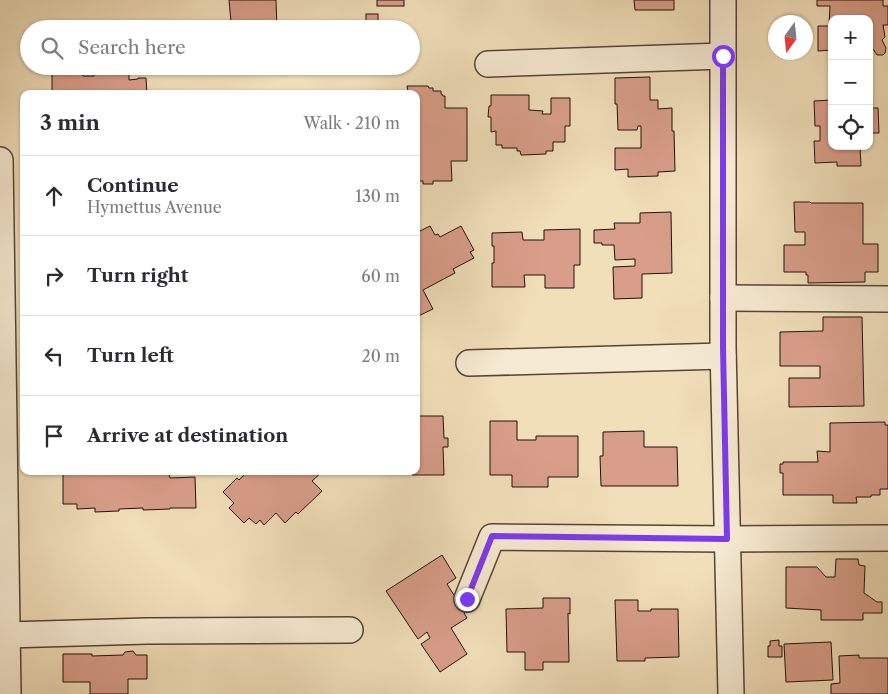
<!DOCTYPE html>
<meta charset="utf-8">
<style>
:root{--surface:#fff;--page:#f2f2f3;--text:#2b2b33;--muted:#7c7c81;--line:#e1e1e2}
body{margin:0;font-family:"Libre Caslon Text",serif;background:var(--page);color:var(--text)}
.controls{position:absolute;right:15px;top:15px;display:grid;overflow:hidden;border-radius:10px;box-shadow:0 1px 4px #0004}
.controls button{width:45px;height:45px;display:grid;place-items:center;padding:0;border:0;border-bottom:1px solid var(--line);background:var(--surface);color:var(--text);font:25px sans-serif}
.compass{position:absolute;left:768px;top:15px;width:45px;height:45px;border-radius:50%;background:var(--surface);box-shadow:0 1px 4px #0004;rotate:195deg}
.stop{position:absolute;width:15px;height:15px;margin:-11px;border:4px solid #7c3aed;border-radius:50%;background:#fff}
.stop.end{background:#7c3aed;border-color:#fff;box-shadow:0 1px 5px #0008}
.list{margin:0;padding:0;list-style:none}
h2{display:flex;justify-content:space-between;align-items:center;height:65px;margin:0;padding:0 20px;font-size:21px}
h2 small{font-size:16px;font-weight:400;color:var(--muted)}
.list li{display:grid;grid-template-columns:32px 1fr auto;gap:15px;align-items:center;box-sizing:border-box;height:80px;padding:0 20px;border-top:1px solid var(--line)}
.list b{display:block;font-size:19px;white-space:nowrap}
.list p{margin:0;font-size:16px;white-space:nowrap;color:var(--muted)}
.list em{font-size:16px;font-style:normal;color:var(--muted)}
.icon{flex:none;width:28px;height:28px;fill:none;stroke:currentColor;stroke-width:2;stroke-linecap:round;stroke-linejoin:round}
.map{position:relative;flex:none;width:888px;height:694px;overflow:hidden}
.search{position:absolute;background:var(--surface);box-shadow:0 1px 4px #0004;left:20px;top:20px;width:400px;height:55px;display:flex;align-items:center;gap:12px;box-sizing:border-box;padding:0 18px;border-radius:28px;color:var(--muted);font-size:19px}
.panel{position:absolute;background:var(--surface);box-shadow:0 1px 4px #0004;left:20px;top:90px;width:400px;height:385px;border-radius:10px}
.map>svg:first-child{display:block}
</style>
<div class="map">
<svg width="888" height="694" viewBox="0 0 888 694">
<rect width="100%" height="100%" fill="#f1dfba"/>
<filter id="stains"><feTurbulence type="fractalNoise" baseFrequency=".004" numOctaves="4"/><feColorMatrix values="0 0 0 0 .2 0 0 0 0 .09 0 0 0 0 .02 0 0 0 .5 -.17"/></filter>
<radialGradient id="worn" r=".72"><stop offset=".6" stop-color="#630" stop-opacity="0"/><stop offset="1" stop-color="#630" stop-opacity=".3"/></radialGradient>
<g fill="#d99e8a" stroke="#231109">
<path d="M229,0H276L277,29H249L248,21L231,22Z"/>
<rect x="377" y="0" width="27" height="6"/>
<path d="M634,0H674V10H635Z"/>
<path d="M817,0H883V6H888V25H883L885,37L882,40L886,48L885,53L883,55H877L873,49H869V19H832V50L818,51V26H829L830,6H817Z"/>
<rect x="366" y="14" width="12" height="15"/>
<path d="M94,66H129V80L138,79V78H146L147,94H52V73H83V76H94Z"/>
<path d="M650,77V100H658V109L672,108V131H674L675,171L658,172V176L628,177V169L615,170V148H641V126H638L637,130H618L617,104H615V78Z"/>
<path d="M407,86H428L429,88H433V91H441V94H442L443,96H445V108H467V161H451L452,181H433V184H423V181H416V94H393V92L408,91Z"/>
<path d="M491,95H529V110L543,111L542,114H551V98H570V126H565V142H553V151H546V154L521,155L520,151H517V148H502V145H496V131L491,132V117H488L489,106H491Z"/>
<path d="M832,100V146H860L861,166H837V162L815,163L814,141H820V126H815L814,101Z"/>
<path d="M869,108H878L879,133H869Z"/>
<path d="M794,202H810L811,203H863V244H878V272H865V282L808,283V275H806V272H784V245H805V232H795Z"/>
<path d="M671,212L672,273L642,274V298L614,299L613,267L635,266V259L615,260L614,245H602V243H594V230L615,229L614,223H640V213Z"/>
<path d="M430,226L435,235L438,234L440,237L461,226L474,250L470,252L474,258L453,269L455,273L423,290L433,309L416,317V233Z"/>
<path d="M580,229V265H574V288H545V275H524L525,287H492V263H494V246H492V233L522,232L523,240H544V230Z"/>
<path d="M823,317H862L864,406L789,407V378H820V366H780V332L823,331Z"/>
<path d="M416,416H443L444,438H448V447H443L444,475H412V471H416Z"/>
<path d="M490,421H517V440H536V436H578V477H548V487H512V475H490Z"/>
<path d="M885,422V425H888V489H880V495H871V497H856L857,503H833V495H783V473H780V464H783V462H818L817,451L830,452V423Z"/>
<path d="M644,431V447H677L678,486H601L600,456H603V432Z"/>
<path d="M63,471H168L170,478L195,477L196,508H170V509L143,510V508L119,509V511L95,512V508L77,509V504H63Z"/>
<path d="M248,471H323L312,481L322,491L298,514L296,512L285,523L276,513L264,525L260,520L256,524L249,518L244,523L229,508L234,503L223,492L237,478L239,480Z"/>
<path d="M442,555L456,578L447,584L465,613H464L467,618L451,628L467,654L440,672L421,644L430,638L427,632L418,639L386,591Z"/>
<path d="M836,559H858L859,565L865,566L864,593L877,602H882V613H863V620H821V610L786,608V567H817L826,577H835Z"/>
<path d="M543,598H570V614L568,613L569,662H543V670H525V652H507L506,609L543,608Z"/>
<path d="M615,600H638V611H651V609H678L679,657L645,658V661H617Z"/>
<path d="M779,640V646H782V657H768V646H770V641Z"/>
<path d="M831,642L833,680L786,682L784,644Z"/>
<path d="M133,651L136,655H147V679H128V694H90V682H63V654H92V656L123,655L125,652Z"/>
<path d="M859,655V658H888V694H831V684L840,683L839,656Z"/>
</g>
<g fill="none" stroke-linecap="round" stroke-linejoin="round">
<g stroke="#564435" stroke-width="28">
<g id="minor">
<path d="M723,0V347L731,694"/>
<path d="M488,64L723,56"/>
<path d="M0,160L8,694"/>
<path d="M723,298L888,299"/>
<path d="M469,363L723,356"/>
<path d="M467,599L492,537L727,539L888,538"/>
<path d="M7,635L147,631L350,630"/>
</g>
</g>
<use href="#minor" stroke="#f6ead2" stroke-width="25"/>
</g>
<g fill="none" stroke-linecap="round" stroke-linejoin="round">
<path stroke="#7c3aed" stroke-width="6" d="M467,599L492,536L727,539L723,347V56"/>
</g>
<rect width="100%" height="100%" filter="url(#stains)"/>
<rect width="100%" height="100%" fill="url(#worn)"/>
</svg>
<div class="controls">
<button>+</button>
<button>−</button>
<button><svg class="icon" aria-label="locate" viewBox="0 0 24 24"><circle cx="12" cy="12" r="6"/><path d="M12 2v4M12 18v4M2 12h4M18 12h4"/></svg></button>
</div>
<svg class="compass" viewBox="-18 -18 36 36"><path d="M0-13l5 13h-10z" fill="#e53935"/><path d="M0 13l5-13h-10z" fill="#7c7c81"/></svg>
<div class="stop" style="left:723px;top:56px"></div>
<div class="stop end" style="left:467px;top:599px"></div>
<div class="search"><svg class="icon" aria-label="search" viewBox="0 0 24 24"><circle cx="10" cy="10" r="6"/><path d="M15 15l6 6"/></svg>Search here</div>
<section class="panel">
<h2>3 min<small>Walk · 210 m</small></h2>
<ul class="list">
<li><svg class="icon" aria-label="ahead" viewBox="0 0 24 24"><path d="M12 20V5M6 11l6-6 6 6"/></svg><div><b>Continue</b><p>Hymettus Avenue</p></div><em>130 m</em></li>
<li><svg class="icon" aria-label="right" viewBox="0 0 24 24"><path d="M7 20v-9h11M14 6l5 5-5 5"/></svg><div><b>Turn right</b></div><em>60 m</em></li>
<li><svg class="icon" aria-label="left" viewBox="0 0 24 24"><path d="M17 20v-9H6M10 6l-5 5 5 5"/></svg><div><b>Turn left</b></div><em>20 m</em></li>
<li><svg class="icon" aria-label="arrive" viewBox="0 0 24 24"><path d="M6 21V4h12l-3 4 3 4H6"/></svg><div><b>Arrive at destination</b></div></li>
</ul>
</section>
</div>
